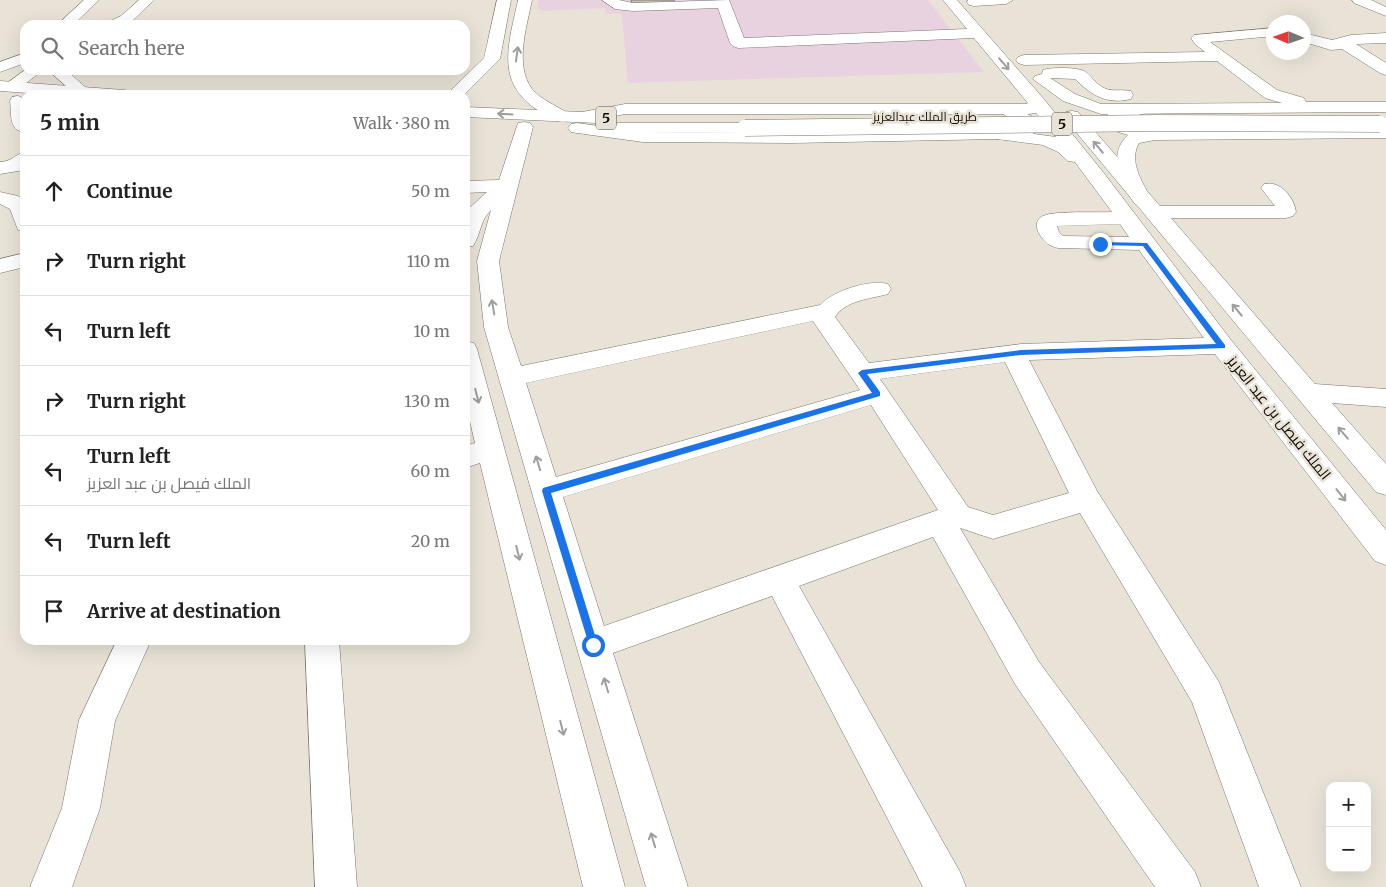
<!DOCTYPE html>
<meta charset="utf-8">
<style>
:root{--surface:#fff;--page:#f2f2f2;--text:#222;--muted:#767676;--line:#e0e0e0}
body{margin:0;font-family:Merriweather,Cairo,serif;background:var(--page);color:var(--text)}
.controls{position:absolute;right:15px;bottom:15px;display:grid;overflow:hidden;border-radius:10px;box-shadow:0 5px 20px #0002}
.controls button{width:45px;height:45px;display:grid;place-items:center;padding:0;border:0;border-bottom:1px solid var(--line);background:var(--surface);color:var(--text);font:25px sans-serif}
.compass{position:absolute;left:1266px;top:15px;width:45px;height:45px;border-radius:50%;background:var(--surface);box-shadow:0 5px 20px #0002;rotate:272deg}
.stop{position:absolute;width:15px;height:15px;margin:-11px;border:4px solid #1a73e8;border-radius:50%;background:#fff}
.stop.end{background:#1a73e8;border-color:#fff;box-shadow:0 1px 5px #0008}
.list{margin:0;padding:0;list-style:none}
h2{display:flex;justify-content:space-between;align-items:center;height:65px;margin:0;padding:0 20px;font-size:21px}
h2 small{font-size:16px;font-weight:400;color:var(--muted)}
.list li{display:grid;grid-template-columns:32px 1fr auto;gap:15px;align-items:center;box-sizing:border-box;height:70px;padding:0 20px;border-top:1px solid var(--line)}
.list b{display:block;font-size:19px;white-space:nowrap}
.list p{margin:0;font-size:16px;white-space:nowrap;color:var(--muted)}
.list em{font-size:16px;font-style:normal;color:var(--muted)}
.icon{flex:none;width:28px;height:28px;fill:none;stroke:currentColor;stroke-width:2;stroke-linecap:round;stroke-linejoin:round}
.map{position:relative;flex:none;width:1386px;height:887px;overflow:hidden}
.search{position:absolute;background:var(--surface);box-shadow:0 5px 20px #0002;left:20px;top:20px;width:450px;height:55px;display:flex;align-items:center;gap:12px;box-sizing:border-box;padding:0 18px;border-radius:15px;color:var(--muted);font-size:19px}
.panel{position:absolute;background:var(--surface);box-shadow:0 5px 20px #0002;left:20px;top:90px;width:450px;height:555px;border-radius:15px}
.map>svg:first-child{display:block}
</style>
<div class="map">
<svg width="1386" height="887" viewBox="0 0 1386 887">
<rect width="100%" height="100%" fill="#e9e3d7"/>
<path fill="#e9d2df" d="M538,0H928L984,72L628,83L622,14H606L605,8L543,11L537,8Z"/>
<path fill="#c5bfb4" stroke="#847f74" d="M631,0H674L675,2L632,5Z"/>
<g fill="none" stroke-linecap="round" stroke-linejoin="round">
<g stroke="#7a756a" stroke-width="1">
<g id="minor">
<path d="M84,0H99L73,25H57Z"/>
<path d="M139,0H154L131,22L125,25H106L108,22L121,16Z"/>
<path d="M497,0H511L500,59L464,95H446L484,58Z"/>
<path d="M518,0H532C527,26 514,65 532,89C541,100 556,105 567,113L570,117L567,121C556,124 549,116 539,111C494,83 509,43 518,0Z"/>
<path d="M602,0H619L633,3L729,0L744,38L967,29L943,0H957L1043,98L1103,172L1231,340L1386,530V565L1375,561L1215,354L1029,360L1097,491L1219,682L1301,887H1259L1192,702L1080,513L993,539L960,528L1039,662L1195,872L1201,887H1155L1015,684L933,537L799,586L960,872L966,887H923L772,596L613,653L688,887H646L484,327L477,261L491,210C480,220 481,234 473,246L465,247V212L487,192L465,193V181L499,180L518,123L524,122L530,123L533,127L499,261L508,327L521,366L820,305C833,291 869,279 888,284L891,289L888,294C870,299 846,300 835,317L869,363L1021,344L1204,338L1139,250L1058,248C1049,246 1045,242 1040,235C1036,229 1035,221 1041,217C1051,210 1097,213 1112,212L1075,162L1068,161L1058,152L1043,145L998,139L792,143L643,142L577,133L571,132L568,128L571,124L577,123L643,132L792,133L998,129L1056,137L974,38L738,48L733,46L730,43L718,8L633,11L615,9ZM1120,224L1129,237L1063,236L1059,232L1057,226ZM813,321L860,390L556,477L526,383ZM1005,362L1069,493L993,515L968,507L880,379ZM871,405L938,510L604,626L563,497Z"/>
<path d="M968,0H1013L1006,4L974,6L969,5L967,2Z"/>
<path d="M1274,28V36L1210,42L1277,90L1304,98L1306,102H1386V112L1101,114L1063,101L1033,79L1035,76L1042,74L1043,70C1052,67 1079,67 1086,72C1092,77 1096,84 1104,88C1112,92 1122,89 1131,91L1133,95L1131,99C1107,105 1091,95 1075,79L1050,78L1075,94L1101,104L1282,103L1265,98L1217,61L1024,65L1018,63L1016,60L1018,57L1024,55L1205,52L1195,44L1191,38L1194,35Z"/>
<path d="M1304,33L1332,40L1351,35L1386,33V43L1356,44L1386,63V75L1380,73L1342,49L1331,50L1304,42Z"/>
<path d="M25,53V63L0,72V62Z"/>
<path d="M25,70H43L16,91H4L2,87Z"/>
<path d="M48,70H66L92,93L91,95H76Z"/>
<path d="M18,96L25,99V133C8,129 12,116 10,101L12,97Z"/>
<path d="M1072,111L1078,112L1160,206H1275L1261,188L1264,184C1280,180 1294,197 1296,212L1293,216L1286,218H1171L1315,384L1386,389V407L1332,403L1386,464V495L1376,492L1066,120L1063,116L1066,112Z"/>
<path d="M25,152L24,170L0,174V162C14,161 13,155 25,152Z"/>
<path d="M0,192L18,196L25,201V232L18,230L10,209L0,204Z"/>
<path d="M25,253V267L0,273V259Z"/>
<path d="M465,341L474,343L477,349L625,887H583L480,463L465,468V446L475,443L465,400Z"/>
<path d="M117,640H151L115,721L100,808L72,887H30L62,808L79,720Z"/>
<path d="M305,640H339L357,887H315Z"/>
</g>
</g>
<g stroke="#7a756a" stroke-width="1">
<path id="major" d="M1352,0H1371L1386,7V16L1354,3Z"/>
</g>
<g stroke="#7a756a" stroke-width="1">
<g id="highway">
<path d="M0,81L124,90L130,91L132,95H55L0,91Z"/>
<path d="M1037,97L1043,98L1045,102L1038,113L1027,114L1033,117L1038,129C1030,141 1004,141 992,138L989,134L992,130L1016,128L1020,126L1019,124L1003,114H625L606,118L603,122L597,123L465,117V107L582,112L625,104H1027L1031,98Z"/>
<path d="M1137,105L1143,106L1146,110L1143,114L1123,118L1127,123L1150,131L1386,128V138L1155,140L1139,143C1128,162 1143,183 1152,200L1149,204L1142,206L1135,204L1132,200C1121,178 1107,155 1128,135L1115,131L1105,119L1111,109Z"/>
<path d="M619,123H745L751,124L754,128L751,132L745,133L613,132L610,128L613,124Z"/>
</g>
</g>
<use href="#minor" fill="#fff" fill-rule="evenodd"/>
<use href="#major" fill="#fff" fill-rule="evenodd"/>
<use href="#highway" fill="#fff" fill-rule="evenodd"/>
<g stroke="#7a756a" stroke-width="17" stroke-linecap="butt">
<path id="highway-bridge" d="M745,128L1156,123L1380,124"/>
</g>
<use href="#highway-bridge" stroke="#fff" stroke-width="16"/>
</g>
<defs><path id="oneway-shaft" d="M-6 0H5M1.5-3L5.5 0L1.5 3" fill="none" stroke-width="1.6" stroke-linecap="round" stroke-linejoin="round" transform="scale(1.25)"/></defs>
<g stroke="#9f9e9d">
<use href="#oneway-shaft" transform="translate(517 54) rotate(-82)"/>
<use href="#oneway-shaft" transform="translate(1004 64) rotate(49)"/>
<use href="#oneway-shaft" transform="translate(505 114) rotate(-177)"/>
<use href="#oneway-shaft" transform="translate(1098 147) rotate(-130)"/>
<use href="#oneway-shaft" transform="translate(493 307) rotate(-100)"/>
<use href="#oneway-shaft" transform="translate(1237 310) rotate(-130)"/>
<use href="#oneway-shaft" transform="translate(477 396) rotate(76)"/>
<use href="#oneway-shaft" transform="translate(1343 433) rotate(-131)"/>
<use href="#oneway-shaft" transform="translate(538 463) rotate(-107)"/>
<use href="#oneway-shaft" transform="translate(1341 495) rotate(52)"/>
<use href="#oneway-shaft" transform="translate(518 553) rotate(76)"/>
<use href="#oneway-shaft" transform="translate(606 685) rotate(-107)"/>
<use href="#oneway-shaft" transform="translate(562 728) rotate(76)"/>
<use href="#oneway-shaft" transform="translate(653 840) rotate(-107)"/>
</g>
<path fill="#1a73e8" d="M1100,242L1147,243L1225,345V348L1021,355L867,374L880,392V396L551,493L598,645L597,648H590L542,491L543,488L872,393L858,373L862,370L1021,350L1216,344L1143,246L1098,245V242Z"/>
<g text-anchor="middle" stroke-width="5" stroke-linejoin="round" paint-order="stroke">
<g font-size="12" fill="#0f0d09" stroke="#e9e3d7">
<text x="925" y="121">طريق الملك عبدالعزيز</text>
</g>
<g fill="#e9e3d7" stroke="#504d47" stroke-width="1">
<rect x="596" y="106.5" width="20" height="23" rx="4"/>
<rect x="1052" y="112.5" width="20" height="23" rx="4"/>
</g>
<g font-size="14" font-weight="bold" fill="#0f0d09">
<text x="606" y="123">5</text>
<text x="1062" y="129">5</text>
</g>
<g font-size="15" fill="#0f0d09" stroke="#e9e3d7">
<text transform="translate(1279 418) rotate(51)" y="5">الملك فيصل بن عبد العزيز</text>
</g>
</g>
</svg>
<div class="controls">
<button>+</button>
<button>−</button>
</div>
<svg class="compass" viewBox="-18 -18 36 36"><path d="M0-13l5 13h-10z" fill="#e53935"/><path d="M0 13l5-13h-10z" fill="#767676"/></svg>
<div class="stop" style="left:593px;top:645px"></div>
<div class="stop end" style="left:1100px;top:244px"></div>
<div class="search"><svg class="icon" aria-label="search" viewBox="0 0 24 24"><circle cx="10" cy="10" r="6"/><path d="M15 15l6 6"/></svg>Search here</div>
<section class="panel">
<h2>5 min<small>Walk · 380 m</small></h2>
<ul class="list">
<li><svg class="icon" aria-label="ahead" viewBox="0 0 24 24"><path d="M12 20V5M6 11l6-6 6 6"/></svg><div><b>Continue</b></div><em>50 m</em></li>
<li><svg class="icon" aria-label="right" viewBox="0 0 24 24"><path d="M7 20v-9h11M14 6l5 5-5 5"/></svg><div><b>Turn right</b></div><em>110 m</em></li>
<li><svg class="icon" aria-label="left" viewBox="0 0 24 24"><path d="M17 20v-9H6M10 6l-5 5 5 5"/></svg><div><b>Turn left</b></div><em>10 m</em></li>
<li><svg class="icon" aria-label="right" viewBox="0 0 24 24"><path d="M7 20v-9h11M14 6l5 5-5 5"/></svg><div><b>Turn right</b></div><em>130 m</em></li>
<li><svg class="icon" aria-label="left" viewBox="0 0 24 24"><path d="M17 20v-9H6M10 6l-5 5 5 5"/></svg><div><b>Turn left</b><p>الملك فيصل بن عبد العزيز</p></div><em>60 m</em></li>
<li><svg class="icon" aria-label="left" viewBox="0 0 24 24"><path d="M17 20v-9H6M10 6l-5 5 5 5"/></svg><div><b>Turn left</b></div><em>20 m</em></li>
<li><svg class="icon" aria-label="arrive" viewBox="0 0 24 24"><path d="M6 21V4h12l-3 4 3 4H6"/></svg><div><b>Arrive at destination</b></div></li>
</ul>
</section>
</div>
